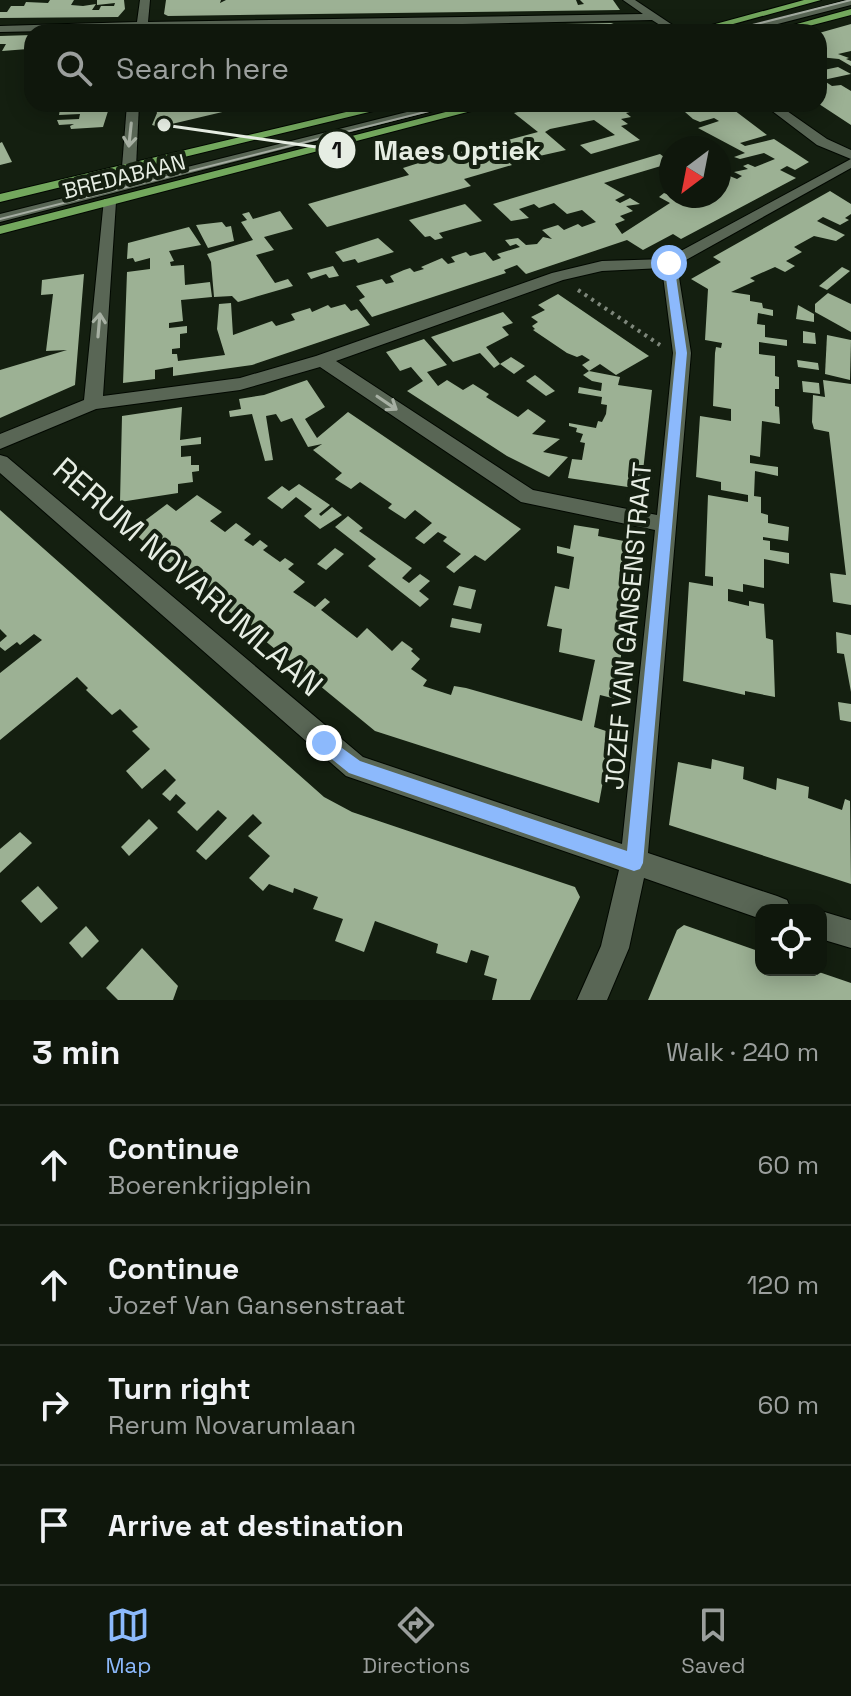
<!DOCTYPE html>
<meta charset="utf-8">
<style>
:root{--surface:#0f170c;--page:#1d241a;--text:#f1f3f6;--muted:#9b9f9d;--line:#2f362d;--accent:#8cb9fc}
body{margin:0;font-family:"Space Grotesk",sans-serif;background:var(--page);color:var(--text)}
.controls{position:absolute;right:24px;bottom:24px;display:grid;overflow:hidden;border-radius:16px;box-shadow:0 4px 20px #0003}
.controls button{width:72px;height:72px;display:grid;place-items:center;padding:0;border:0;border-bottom:2px solid var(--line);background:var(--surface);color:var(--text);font:40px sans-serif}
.compass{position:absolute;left:659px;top:136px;width:72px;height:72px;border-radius:50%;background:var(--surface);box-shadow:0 4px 20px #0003;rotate:212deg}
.stop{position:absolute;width:24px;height:24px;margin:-18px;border:6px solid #8cb9fc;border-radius:50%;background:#fff}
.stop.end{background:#8cb9fc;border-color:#fff;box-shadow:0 2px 8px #0008}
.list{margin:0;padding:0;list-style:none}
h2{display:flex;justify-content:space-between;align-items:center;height:104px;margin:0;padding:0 32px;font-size:34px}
h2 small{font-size:26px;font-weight:400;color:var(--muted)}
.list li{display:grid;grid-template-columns:52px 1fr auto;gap:24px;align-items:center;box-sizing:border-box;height:120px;padding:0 32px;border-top:2px solid var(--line)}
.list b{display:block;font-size:30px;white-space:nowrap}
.list p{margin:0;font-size:26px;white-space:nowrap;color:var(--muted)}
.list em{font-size:26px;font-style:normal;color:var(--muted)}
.icon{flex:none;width:44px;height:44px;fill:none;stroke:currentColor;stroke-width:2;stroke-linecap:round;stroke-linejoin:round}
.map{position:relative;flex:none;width:851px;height:1000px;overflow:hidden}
.search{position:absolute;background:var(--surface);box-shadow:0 4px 20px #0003;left:24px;right:24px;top:24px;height:88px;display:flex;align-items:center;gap:20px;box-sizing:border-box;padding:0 28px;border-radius:24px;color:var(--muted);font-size:30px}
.sheet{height:584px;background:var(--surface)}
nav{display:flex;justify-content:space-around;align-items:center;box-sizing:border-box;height:112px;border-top:2px solid var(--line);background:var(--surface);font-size:22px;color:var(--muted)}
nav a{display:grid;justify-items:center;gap:4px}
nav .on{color:var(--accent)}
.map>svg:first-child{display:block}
</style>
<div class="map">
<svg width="851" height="1000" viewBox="0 0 851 1000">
<rect width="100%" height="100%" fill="#141f10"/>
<g fill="#9cb194">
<path d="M50,0H74L71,5L83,6L96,4L92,10H99L101,6H114L115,3L97,5V0H124L125,9L118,17L0,18V12H7L11,6H24L26,2L48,3Z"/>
<path d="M166,0H221L220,3L226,0H576L578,5L584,4L580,0H613L620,10L168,16L164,14Z"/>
<path d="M611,23L635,32H568L565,24Z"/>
<path d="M851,24V51L838,54L849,58L846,59L851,61V66L839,59L819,57V33Z"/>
<path d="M450,26L522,27L529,32H394V29Z"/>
<path d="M32,35V53H26L28,49L2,51L6,44H0V36Z"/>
<path d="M838,67L851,74L823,80L832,86L841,85L851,91V125L819,104V71Z"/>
<path d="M55,104H107L109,108L103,127L71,129L70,126L74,124L59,125L57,120L79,119L80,114L59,115L60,109L53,110Z"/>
<path d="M163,104H252V105L159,127L152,125L157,113L155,106Z"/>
<path d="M549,104H662L669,109L657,112L649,107L626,113L631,117L621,119L628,124L621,126L640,140L591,154L580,145L615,135L594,120L550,129L545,132L566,150L526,159L504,141L538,132L514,113Z"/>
<path d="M690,104H726L767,135L740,143L745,146L774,139L809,162L795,170L787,166L780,170L796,178L681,239L673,234L643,250L627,240L526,274L517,265L504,270L506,273L372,317L359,300L365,297L356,286L382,279L386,284L394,282L390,276L404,270L410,268L414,272L424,269L421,267L442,258L448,264L455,262L451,257L466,252L470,256L485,252L493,261L501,258L497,254L520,247L516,244L510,246L505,240L518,238L526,245L537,244L543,237L552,239L542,230L558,225L564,230L578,224L582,227L596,222L582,210L567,214L554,203L539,208L534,204L519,209L529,218L511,221L493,204L660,154L664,157L671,155V163L604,183L625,195L615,200L620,203L630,198L640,204L626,206L633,211L620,216L625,220L615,224L622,234L670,203L659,197L664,193L684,201L690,198L687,196H719V187L724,184L719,179L727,175L737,179L742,176L734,172L748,169L743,166L748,164L755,167L775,159L764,153L740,159L734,157L745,153L698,128L719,121L714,118L700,122L693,119L685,112L697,108Z"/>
<path d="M2,142L12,162L0,165V143Z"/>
<path d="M489,145L512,165L464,179L471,186L327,227L308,204L409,175L403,168L428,160Z"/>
<path d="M830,191L851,204V214L845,218L849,220L840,225L823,217L817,221L845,235L836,241L814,236L794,247L802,252L786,261L795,266L785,272L775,267L750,278L755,281L731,292L750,295V301L762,303L763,308L773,310V316L758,313L757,324L765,325V337L787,340V346L759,342V354L775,356V376L779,377V389H775V406L779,407L780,424L762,421L760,457L750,455V463L778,467V476L755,471L754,496L761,497V513L768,515V523L789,527L788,541L763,537V540L770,541V550L789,553V564L764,559V588L743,584V592L728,589V601L749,606V601L764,604L766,638L773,640L775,697L745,691V695L683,681L689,582L713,586V577L705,576L708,495L748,502V495L721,490V482L696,477L700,416L731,421V409L713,406L715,353L716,347L721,348L722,343L705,340L708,289L691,279L721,262L713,257Z"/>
<path d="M465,204L482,221L439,233L443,238L435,240L430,236L425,237L409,220Z"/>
<path d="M280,211L293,229L264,237L274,250L256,255L275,283L288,279L293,286L238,302L232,296L214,297L211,262L207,254L253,240L241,222L247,220L242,214L249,212L253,219Z"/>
<path d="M222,222L226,227L231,226L234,241L208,248L196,225Z"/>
<path d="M189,227L201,245L169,251L174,261L170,262L171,266L184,265L185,285L210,282L212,297L181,300L183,321L169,323V328L187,326V333L180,334V348L172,349V354H177L178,361L225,355L217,329L219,304L231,303L233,335L272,321L276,326L295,320L291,314L310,308L312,312L328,305L331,308L345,304L351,311L357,309L370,325L252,365L173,376V367L155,370V379L123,383L127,272L150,269V258L135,262L133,258L127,259L128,243Z"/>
<path d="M378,238L394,252L358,263L355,259L343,262L335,252Z"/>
<path d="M333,266L339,276L329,278L326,274L311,279L307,273Z"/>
<path d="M842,267L850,271L827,290L819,286Z"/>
<path d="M84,274L75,385L0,418V370L67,350L46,351L53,294L41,295L42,280Z"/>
<path d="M828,293L851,304V332L815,312V304Z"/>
<path d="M558,294L637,348L649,356L616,375L600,364L589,371L582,365L590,360L582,355L577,357L567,353L533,330L535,329L532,326L538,322L531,317L545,310L538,305Z"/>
<path d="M798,305L814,314V322L796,319Z"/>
<path d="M503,312L513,323L502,327L509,335L486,347L500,364L511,357L525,366L514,374L500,364L494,368L480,353L453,362L431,337Z"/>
<path d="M803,331L815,333L816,344L803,343Z"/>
<path d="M827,335L851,340L850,380L825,374Z"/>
<path d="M424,339L447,365L427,372L438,386L447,380L463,390L473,384L489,394L486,397L518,417L528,409L546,421L532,434L560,439L543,452L568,457L549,477L507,456L407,391L423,381L411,367L400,371L386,352Z"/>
<path d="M797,360L818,363L819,370L798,367Z"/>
<path d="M589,371L620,377L618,385L652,390L641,489L568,478L572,459L582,460L585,443L580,442L583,434L576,432L577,428L569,426V423L596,428L598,421L602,422L606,414L607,405L601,404L602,397L578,393L579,387L601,391L602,383L592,381L583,375Z"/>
<path d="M535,375L539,378L555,391L546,396L526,381Z"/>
<path d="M307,380L325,407L305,419L317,438L348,412L521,529L485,561L475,555L454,573L446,567L461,554L443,541L447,537L438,532L424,544L415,538L432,523L415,510L405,519L388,508L392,504L360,482L351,489L335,479L342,473L313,450L322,444L308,447L292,418L281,422L276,414L266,416L273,460L265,461L252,414L230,417L229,411L241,409L239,399L264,395Z"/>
<path d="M823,380L851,384V605L833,602L830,573L846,575L829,432L814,429L812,422L813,395L825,397Z"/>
<path d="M802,381L819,383L820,394L803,392Z"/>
<path d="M182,407L180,440L201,437V444L181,446V457L191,456V465H199V471L192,472L193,482L178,484V493L120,502L122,416Z"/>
<path d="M299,484L330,505L319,514L321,516L332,507L342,515L320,529L304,516L312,509L296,497L282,509L267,498L282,486L289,491Z"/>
<path d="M197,495L222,512L210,521L225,532L236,523L251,534L244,540L253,546L260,540L268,546L263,550L280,562L285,558L294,564L288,569L305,582L293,592L302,598L315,607L325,598L330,602L321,610L357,638L367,628L392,651L402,641L413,649L411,651L420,659L411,669L427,680L423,686L451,695L454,686L466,688L582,721L595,660L559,652L562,629L547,626L555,586L569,589L574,557L557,553V546L570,549L574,525L599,529L598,536L634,543L616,699L600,695L594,727L612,733L599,803L375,731L131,531L167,504L176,511Z"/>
<path d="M0,510L324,797L352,812L575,887L580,897L530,1000H492L497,979L484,975L489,956L471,950L467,963L436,953L438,944L375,921L364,952L335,941L343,919L313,909L318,897L294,888L293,893L269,884L263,891L249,878L270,856L248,836L262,823L253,814L206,860L196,851L227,818L218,810L197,831L177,812L186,803L176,794L170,801L162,794L176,780L165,769L142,789L126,771L150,749L132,731L138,727L120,709L112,715L86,690L88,688L77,677L0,740V673L42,640L34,634L20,645L17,642L5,651L0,647V642L7,636L0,629Z"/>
<path d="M348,516L363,528L359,531L412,568L402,578L409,583L420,574L430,581L419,591L429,599L420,607L368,566L376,559L335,527Z"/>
<path d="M335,548L344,554L326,570L317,564Z"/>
<path d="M459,586L476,590L471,609L453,605Z"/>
<path d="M452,618L482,624L480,633L450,627Z"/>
<path d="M836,632L851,635V692L844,654L837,653Z"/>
<path d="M838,702L851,704V722L840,720Z"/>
<path d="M712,759L744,767L743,779L776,790L777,778L809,787L808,798L842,810L845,799L850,801L851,884L669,825L678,762L711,769Z"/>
<path d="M149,819L158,828L129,856L121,847Z"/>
<path d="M20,832L32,843L0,873V849Z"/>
<path d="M38,886L58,908L41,923L21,901Z"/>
<path d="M684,925L761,952V970H813L851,983V1000H648L677,930Z"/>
<path d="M86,926L99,941L82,958L69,943Z"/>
<path d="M142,948L178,986L173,1000H118L106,988Z"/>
</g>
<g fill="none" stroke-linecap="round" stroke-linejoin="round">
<g stroke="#020801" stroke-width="2">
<g id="minor">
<path d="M140,0H150L148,22L643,14L623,0H635L683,32H671L652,20L321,27L299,24L147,28L146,32H136V29L0,32V26L137,22Z"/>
<path d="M847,0H851V5L747,32H729Z"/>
<path d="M127,104H139L136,167L129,171L122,167Z"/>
<path d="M439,104H460L0,222V214Z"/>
<path d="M763,104H777L827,139L851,150V159L817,145Z"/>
<path d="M851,159V168L677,265L691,353L648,853L777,896L787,900L791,910H761V919L644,878L629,948L607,1000H577L601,946L619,870L346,776L0,473V455L7,457L363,757L622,844L655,530L521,502L320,367L240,390L96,409L0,449V434L84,400L104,199H114L116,202L103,396L240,378L316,356L552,273L602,261L666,259ZM662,268L673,353L657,515L533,490L336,361L563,280L602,271Z"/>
<path d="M821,911L851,920V948L821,939Z"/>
</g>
</g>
<g stroke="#020801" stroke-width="2">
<g id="major">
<path d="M804,0H821L704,32H686Z"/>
<path d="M851,9V15L786,32H768Z"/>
<path d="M380,104H402L0,202V194Z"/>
<path d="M477,104H498L0,234V226Z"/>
</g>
</g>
<path stroke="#7e877b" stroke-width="4" stroke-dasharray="3 5" stroke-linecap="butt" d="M578,290L660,345"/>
<use href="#minor" fill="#596655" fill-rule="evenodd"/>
<use href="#major" fill="#73a85d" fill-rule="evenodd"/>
<g stroke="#a4aca1" stroke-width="2">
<path d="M725,32L851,0"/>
<path d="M0,219L457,104"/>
</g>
</g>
<defs><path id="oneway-shaft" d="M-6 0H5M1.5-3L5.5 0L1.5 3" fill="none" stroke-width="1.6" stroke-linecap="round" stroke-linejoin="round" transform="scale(2)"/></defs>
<g stroke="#a7b0a3">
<use href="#oneway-shaft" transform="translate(130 135) rotate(96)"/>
<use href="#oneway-shaft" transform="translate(99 325) rotate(-85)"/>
<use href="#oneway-shaft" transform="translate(387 403) rotate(34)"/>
</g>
<path fill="#8cb9fc" d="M669,260L674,263L687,353L643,863L640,869L634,871L349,773L318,748L316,743L324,735L360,761L627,851L676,353L664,263Z"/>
<g text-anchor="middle" stroke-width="8" stroke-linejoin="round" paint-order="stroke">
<g font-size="22" fill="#e6ede3" stroke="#141f10">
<text transform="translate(124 176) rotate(-14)" y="8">BREDABAAN</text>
</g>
<g font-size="26" fill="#e6ede3" stroke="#141f10">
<text transform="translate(628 626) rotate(-85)" y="9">JOZEF VAN GANSENSTRAAT</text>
</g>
<g font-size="32" fill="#e6ede3" stroke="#141f10">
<text transform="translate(188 577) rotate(41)" y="11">RERUM NOVARUMLAAN</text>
</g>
</g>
<path fill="none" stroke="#e6ede3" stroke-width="3" d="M164 125L337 150"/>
<g fill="#e6ede3" stroke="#141f10" stroke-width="3">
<circle cx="164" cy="125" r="8"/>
<circle cx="337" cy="150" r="20"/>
</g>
<g font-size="24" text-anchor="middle" font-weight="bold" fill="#111">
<text x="337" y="158">1</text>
</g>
<g font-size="28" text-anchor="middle" font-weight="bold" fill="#e6ede3" stroke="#141f10" stroke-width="8" stroke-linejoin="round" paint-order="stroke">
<text x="457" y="160">Maes Optiek</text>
</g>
</svg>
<div class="controls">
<button><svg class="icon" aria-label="locate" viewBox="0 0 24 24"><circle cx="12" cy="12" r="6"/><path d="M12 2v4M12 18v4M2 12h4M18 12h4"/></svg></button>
</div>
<svg class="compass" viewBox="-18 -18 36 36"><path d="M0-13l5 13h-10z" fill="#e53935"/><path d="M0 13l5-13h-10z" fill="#9b9f9d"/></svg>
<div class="stop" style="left:669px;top:263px"></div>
<div class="stop end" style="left:324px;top:743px"></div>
<div class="search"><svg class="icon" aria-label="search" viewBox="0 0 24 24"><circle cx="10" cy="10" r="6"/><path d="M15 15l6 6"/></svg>Search here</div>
</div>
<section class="sheet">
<h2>3 min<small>Walk · 240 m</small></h2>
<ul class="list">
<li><svg class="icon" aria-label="ahead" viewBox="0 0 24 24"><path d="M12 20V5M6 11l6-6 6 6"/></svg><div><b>Continue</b><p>Boerenkrijgplein</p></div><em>60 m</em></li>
<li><svg class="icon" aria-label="ahead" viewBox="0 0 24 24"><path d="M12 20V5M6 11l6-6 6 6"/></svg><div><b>Continue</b><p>Jozef Van Gansenstraat</p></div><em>120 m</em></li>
<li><svg class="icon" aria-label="right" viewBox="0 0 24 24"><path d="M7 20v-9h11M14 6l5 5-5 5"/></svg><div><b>Turn right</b><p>Rerum Novarumlaan</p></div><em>60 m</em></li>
<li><svg class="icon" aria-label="arrive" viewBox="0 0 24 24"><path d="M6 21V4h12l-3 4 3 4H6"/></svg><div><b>Arrive at destination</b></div></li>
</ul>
</section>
<nav>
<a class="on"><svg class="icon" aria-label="map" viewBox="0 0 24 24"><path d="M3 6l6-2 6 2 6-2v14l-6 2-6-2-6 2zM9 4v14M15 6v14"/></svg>Map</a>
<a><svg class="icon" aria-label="directions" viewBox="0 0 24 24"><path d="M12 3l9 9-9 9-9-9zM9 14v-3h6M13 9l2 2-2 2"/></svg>Directions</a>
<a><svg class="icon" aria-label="saved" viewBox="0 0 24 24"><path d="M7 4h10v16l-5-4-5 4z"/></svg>Saved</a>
</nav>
